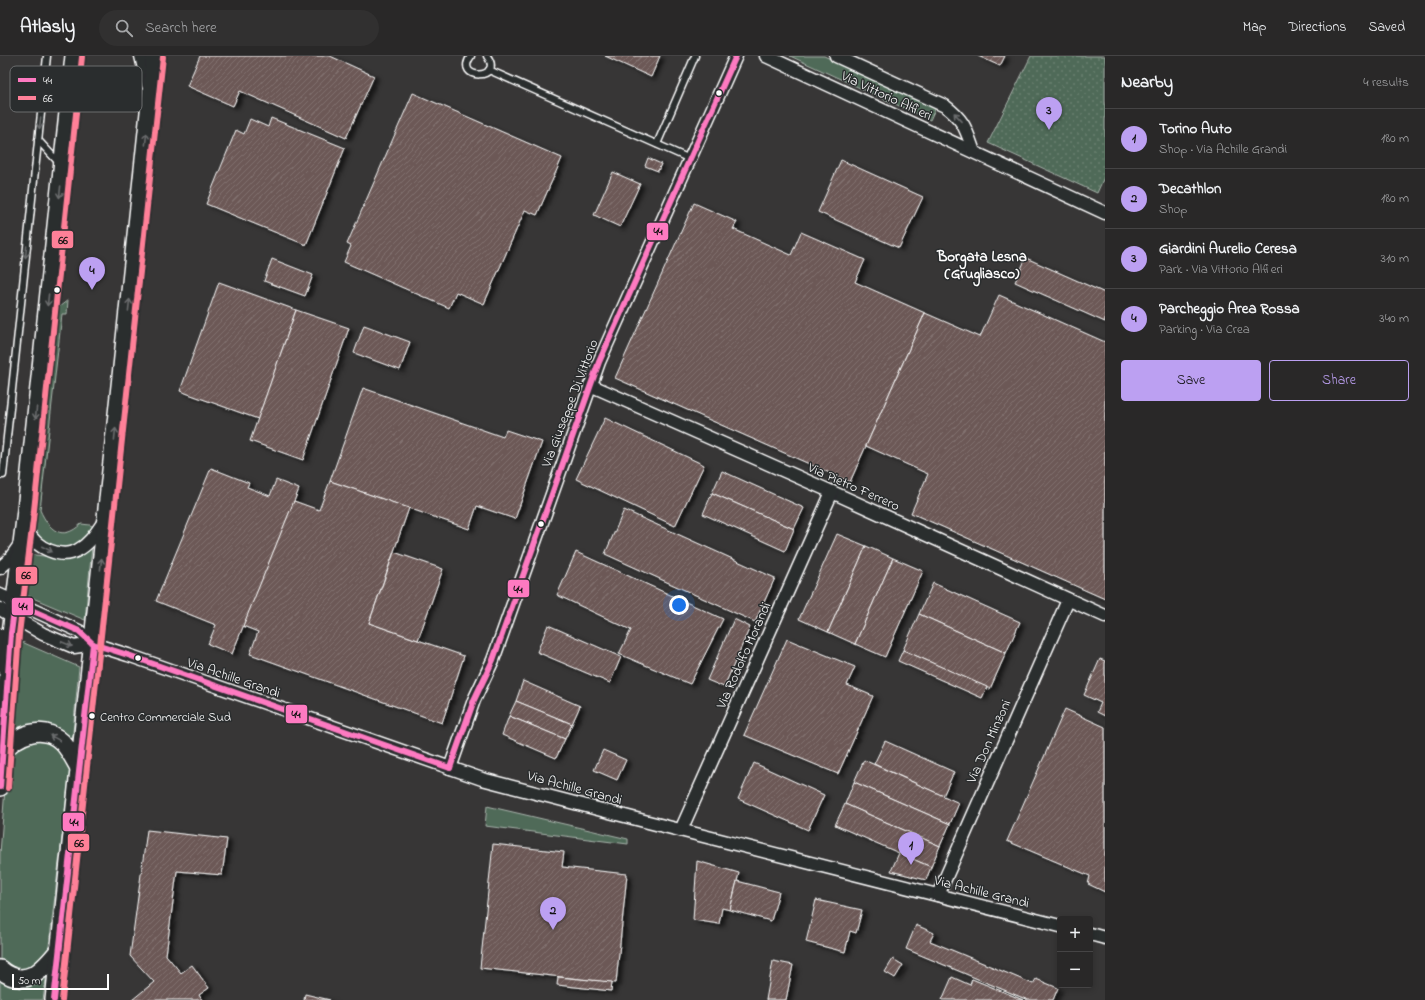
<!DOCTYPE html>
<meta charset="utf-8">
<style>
:root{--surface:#292828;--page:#313030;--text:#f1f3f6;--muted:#a5a6a8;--line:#454445;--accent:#bca0f2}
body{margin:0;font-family:"Indie Flower",sans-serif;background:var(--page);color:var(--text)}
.controls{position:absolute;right:12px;bottom:12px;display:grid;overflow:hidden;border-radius:4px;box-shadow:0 2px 6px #0003}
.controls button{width:36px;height:36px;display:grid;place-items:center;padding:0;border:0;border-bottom:1px solid var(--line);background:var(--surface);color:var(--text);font:20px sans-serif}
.scale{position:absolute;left:12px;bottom:10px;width:97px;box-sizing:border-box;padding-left:4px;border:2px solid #fff;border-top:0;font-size:11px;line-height:14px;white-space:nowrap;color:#fff;-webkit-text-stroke:3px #2a2d2e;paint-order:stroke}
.you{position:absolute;left:679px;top:549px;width:14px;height:14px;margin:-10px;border:3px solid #fff;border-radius:50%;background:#1a73e8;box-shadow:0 0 0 6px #1a73e833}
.badge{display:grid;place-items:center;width:26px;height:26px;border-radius:50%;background:var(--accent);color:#111;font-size:13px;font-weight:700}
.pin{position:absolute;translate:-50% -33px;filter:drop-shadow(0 1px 2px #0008)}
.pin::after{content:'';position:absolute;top:21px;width:14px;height:12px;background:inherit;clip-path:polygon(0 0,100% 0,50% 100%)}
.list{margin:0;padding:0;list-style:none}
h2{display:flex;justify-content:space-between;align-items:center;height:52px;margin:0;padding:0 16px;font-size:17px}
h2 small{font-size:13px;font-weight:400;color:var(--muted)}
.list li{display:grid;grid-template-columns:26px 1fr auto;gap:12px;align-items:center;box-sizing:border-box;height:60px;padding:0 16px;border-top:1px solid var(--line)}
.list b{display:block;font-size:15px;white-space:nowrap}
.list p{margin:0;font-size:13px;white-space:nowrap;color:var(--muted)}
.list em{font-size:13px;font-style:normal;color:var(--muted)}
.actions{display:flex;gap:8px;padding:12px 16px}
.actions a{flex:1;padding:9px 0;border:1px solid var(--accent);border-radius:4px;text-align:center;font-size:14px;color:var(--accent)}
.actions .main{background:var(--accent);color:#111}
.icon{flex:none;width:22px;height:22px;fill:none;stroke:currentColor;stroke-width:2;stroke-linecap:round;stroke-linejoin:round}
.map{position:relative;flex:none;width:1105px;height:944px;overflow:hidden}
header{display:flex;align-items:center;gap:24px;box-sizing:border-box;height:56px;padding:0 20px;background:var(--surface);border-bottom:1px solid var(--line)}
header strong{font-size:19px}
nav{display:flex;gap:22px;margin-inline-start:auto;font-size:14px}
.search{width:280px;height:36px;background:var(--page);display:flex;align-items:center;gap:10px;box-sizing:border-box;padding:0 14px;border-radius:22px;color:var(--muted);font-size:15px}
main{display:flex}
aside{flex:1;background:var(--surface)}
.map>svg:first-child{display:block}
</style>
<header>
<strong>Atlasly</strong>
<div class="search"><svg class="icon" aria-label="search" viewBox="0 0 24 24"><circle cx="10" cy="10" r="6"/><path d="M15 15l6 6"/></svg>Search here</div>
<nav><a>Map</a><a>Directions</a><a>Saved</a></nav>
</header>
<main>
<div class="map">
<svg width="1105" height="944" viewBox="0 0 1105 944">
<defs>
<pattern id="park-dots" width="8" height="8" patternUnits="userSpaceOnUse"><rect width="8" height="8" fill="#506a58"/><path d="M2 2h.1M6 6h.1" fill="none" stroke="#6a8071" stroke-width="1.8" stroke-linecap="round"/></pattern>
<pattern id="building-hatch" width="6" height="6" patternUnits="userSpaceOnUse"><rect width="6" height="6" fill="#6c5956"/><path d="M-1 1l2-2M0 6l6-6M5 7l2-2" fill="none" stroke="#82726f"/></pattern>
<filter id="shadow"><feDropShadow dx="4.5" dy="2.5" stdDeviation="2" flood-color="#0009"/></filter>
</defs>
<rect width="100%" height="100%" fill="#373636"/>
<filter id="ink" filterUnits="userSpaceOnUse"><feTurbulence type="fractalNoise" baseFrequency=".025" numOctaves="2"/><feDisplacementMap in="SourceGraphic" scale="8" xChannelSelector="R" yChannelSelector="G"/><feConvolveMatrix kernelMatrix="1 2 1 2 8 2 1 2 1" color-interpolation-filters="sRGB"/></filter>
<g filter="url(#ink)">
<g fill="#506a58" stroke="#a8b4ac">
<path d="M790,0H824L936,51L930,64Z"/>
<path d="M68,244L67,258H62L40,454C49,474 62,486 81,468L90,469L94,471C90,476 86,482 81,485C70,493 53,493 43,484C36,478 32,470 28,463L44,325L51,313L56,257L59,251Z"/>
<path d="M92,490L85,564L21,537L26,498L70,503L80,500Z"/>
<path d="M15,583L79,611L72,687L9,681Z"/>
<path d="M34,684L53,687L67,704L70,714L48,898L44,906L19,917L0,906V798L7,706C14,691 19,690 34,684Z"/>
<path d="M487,750L628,783V788L485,770Z"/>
<path d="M47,916L43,944H0V919Z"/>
</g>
<path fill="url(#park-dots)" stroke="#a8b4ac" d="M1031,0H1105V119L1097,137L988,87Z"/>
<g fill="url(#building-hatch)" stroke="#fff" filter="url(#shadow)">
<path d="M200,0H330L374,20L346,82L240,35L233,50L187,30Z"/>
<path d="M605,0H660L651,21Z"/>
<path d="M978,0H1005L1000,10Z"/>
<path d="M413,37L562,102L537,159L525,154L484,248L456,236L449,252L344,206L351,190L347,188Z"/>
<path d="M271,62L345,92L306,189L206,148L236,74L244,78L250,63L268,71Z"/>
<path d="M648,102L661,108L658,115L645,110Z"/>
<path d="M841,104L923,141L899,192L818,156Z"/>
<path d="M613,116L640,128L620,171L594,159Z"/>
<path d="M694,147L737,166L733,173L791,199L801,176L865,204L855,226L925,257L850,426L615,322Z"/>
<path d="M1026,202L1105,237V266L1015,226Z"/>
<path d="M272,203L313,219L305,240L264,225Z"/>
<path d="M219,226L296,254L258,363L180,335Z"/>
<path d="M999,239L1105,286V543L911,457L928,418L866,390L925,257L980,281Z"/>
<path d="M296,254L349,272L303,404L250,385Z"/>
<path d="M364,269L410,286L400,314L354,297Z"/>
<path d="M363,332L503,381L506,374L542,386L515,463L477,450L469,473L330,425Z"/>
<path d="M605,362L704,409L675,470L576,423Z"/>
<path d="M211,412L249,427L247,431L270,440L276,424L299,433L232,598L208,588L216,569L156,545Z"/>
<path d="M722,415L804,452L794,473L712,437Z"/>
<path d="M330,425L409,452L369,567L464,600L442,667L250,598L258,576L243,570L294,445L319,454Z"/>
<path d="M712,437L794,473L785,495L703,458Z"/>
<path d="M624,454L775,522L755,566L605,498Z"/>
<path d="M837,478L866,490L828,576L799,563Z"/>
<path d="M866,490L893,502L855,588L828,576Z"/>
<path d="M394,496L443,513L418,584L369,567Z"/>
<path d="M576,496L723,563L690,628L619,598L631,574L557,539Z"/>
<path d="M893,502L923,515L885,601L855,588Z"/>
<path d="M933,527L1020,566L1006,597L919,558Z"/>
<path d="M919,558L1006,597L990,633L903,594Z"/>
<path d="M734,563L750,571L724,631L707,624Z"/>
<path d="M548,569L621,601L610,627L537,596Z"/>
<path d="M787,583L855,611L847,629L873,640L838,718L744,679Z"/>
<path d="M903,594L987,631L982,642L898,605Z"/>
<path d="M1100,603L1105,605V660L1097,656L1101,647L1084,639Z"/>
<path d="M523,625L580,650L572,668L516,645Z"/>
<path d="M516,645L572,668L565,683L509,660Z"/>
<path d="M1065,653L1105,671V836L1088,828L1090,820L1007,785Z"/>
<path d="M509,660L565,683L556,702L502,679Z"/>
<path d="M885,685L954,716L943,740L874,708Z"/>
<path d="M603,694L626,704L617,724L594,714Z"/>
<path d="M864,704L959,747L950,768L854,726Z"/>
<path d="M754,707L824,739L808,774L738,743Z"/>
<path d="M854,726L950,768L940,790L845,748Z"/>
<path d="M845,748L940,790L931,811L835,769Z"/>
<path d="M147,774L227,783L222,819L177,815L166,899L181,917L192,909L209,932L199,939L202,944H132L154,926L130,900Z"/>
<path d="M493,788L564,796L562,811L627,818L616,927L480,912Z"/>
<path d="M899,797L931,811L926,824L891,815Z"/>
<path d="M697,805L739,817L730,854L722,852L719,868L693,864Z"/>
<path d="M737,825L779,836L771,865L730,854Z"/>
<path d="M816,844L862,854L856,877L850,875L845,896L806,886Z"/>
<path d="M916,869L934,877L930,885L1033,928L1036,923L1058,932L1053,944H1028L906,893Z"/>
<path d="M893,903L903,909L895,922L885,916Z"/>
<path d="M773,905L793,909L786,944H766Z"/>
<path d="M558,921L612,926L611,935L557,929Z"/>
<path d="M952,921L970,929L972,923L1023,944H942Z"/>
<path d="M305,938L330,944H304Z"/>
</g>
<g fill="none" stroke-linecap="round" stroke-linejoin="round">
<g stroke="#fff" stroke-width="9">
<g id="lane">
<path d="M471,0C453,25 505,24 487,0"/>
<path d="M489,14L690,103"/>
<path d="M38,84L60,108"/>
<path d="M657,88L695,0"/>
<path d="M0,419H3L47,0"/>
</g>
</g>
<g stroke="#fff" stroke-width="15">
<g id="street">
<path d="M141,0L148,29"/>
<path d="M766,0L1105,157"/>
<path d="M836,0L945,50C965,65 966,74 974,96"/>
<path d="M590,329L832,436L1105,560"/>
<path d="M26,466C26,469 26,473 28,475C35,492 62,504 78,494C91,487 97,475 105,464"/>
<path d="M0,512L9,504L21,487"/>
<path d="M0,539L79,575L93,588"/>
<path d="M0,553L43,578L74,591L93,588L128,599L482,723L648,766L1060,870"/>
<path d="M0,579L1,594L0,610"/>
<path d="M450,712L474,644L493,604L599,306L736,0"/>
<path d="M681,774L832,436"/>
<path d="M938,839L1068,544"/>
<path d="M1090,878L1105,882"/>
</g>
</g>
<g stroke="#fff" stroke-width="20">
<g id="secondary">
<path d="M2,696C17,679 42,667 62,686C69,693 74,703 79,712"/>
<path d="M0,731L11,577L25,463L74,0"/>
<path d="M0,913C25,935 44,913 59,894"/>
<path d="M54,944L86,650L155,0"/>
</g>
</g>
<use href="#lane" stroke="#2a2d2e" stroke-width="6"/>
<use href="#street" stroke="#2a2d2e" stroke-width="12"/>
<use href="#secondary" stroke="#2a2d2e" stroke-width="17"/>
<g stroke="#2a2d2e" stroke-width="9">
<g id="bus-1">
<path d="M450,712L474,644L493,604L599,306L736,0"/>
<path d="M0,731L11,577L15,547L79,575L93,588L128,599L450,712"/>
<path d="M54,944L93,588"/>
</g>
</g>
<g stroke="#2a2d2e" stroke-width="9">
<g id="bus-2">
<path d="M8,732L19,578L33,464L82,1"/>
<path d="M62,944L163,1"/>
</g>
</g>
<use href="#bus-1" stroke="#fe7ac1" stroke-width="6"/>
<use href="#bus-2" stroke="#ff8098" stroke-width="6"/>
</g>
<defs><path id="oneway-shaft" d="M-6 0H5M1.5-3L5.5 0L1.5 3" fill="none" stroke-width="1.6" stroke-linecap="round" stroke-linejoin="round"/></defs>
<g stroke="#6a6c6d">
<use href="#oneway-shaft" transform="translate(958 61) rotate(-133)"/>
<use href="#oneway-shaft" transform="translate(40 67) rotate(97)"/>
<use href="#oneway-shaft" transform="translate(146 83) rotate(-84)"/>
<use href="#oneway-shaft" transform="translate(60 136) rotate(96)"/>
<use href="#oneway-shaft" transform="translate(26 196) rotate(96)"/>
<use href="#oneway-shaft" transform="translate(48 244) rotate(96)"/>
<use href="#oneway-shaft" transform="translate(129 249) rotate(-84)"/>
<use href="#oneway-shaft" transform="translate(36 357) rotate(96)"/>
<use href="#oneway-shaft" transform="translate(115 378) rotate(-84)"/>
<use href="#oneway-shaft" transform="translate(47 493) rotate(27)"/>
<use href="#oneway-shaft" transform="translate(101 508) rotate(-84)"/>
<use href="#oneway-shaft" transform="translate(67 588) rotate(23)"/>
<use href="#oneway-shaft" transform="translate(55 682) rotate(-151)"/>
</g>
</g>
<g fill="#fff" stroke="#2a2d2e" stroke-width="1.5">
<circle cx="719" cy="37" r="3.5"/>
<circle cx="57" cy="234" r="3.5"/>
<circle cx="541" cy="468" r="3.5"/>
<circle cx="138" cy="602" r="3.5"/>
<circle cx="92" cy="660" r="3.5"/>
</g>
<g text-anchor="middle" stroke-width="3" stroke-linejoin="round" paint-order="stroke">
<g font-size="13" fill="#fff" stroke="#2a2d2e" text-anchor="start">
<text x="100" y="665">Centro Commerciale Sud</text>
</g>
<g font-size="14" fill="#fff" stroke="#2a2d2e">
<text transform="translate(887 39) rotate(25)" y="5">Via Vittorio Alfieri</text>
<text transform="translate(569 347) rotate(-69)" y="5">Via Giuseppe Di Vittorio</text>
<text transform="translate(854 430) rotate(24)" y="5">Via Pietro Ferrero</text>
<text transform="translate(743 599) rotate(-66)" y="5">Via Rodolfo Morandi</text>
<text transform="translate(234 621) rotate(19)" y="5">Via Achille Grandi</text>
<text transform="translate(988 685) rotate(-66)" y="5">Via Don Minzoni</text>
<text transform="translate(575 731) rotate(15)" y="5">Via Achille Grandi</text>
<text transform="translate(982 835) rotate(14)" y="5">Via Achille Grandi</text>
</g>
<g font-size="15" font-weight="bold" fill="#fff" stroke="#2a2d2e">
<text x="982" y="205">Borgata Lesna<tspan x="982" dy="17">(Grugliasco)</tspan></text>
</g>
</g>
<rect x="10" y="10" width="132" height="46" rx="6" fill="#2a2d2e" stroke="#6a6c6d" stroke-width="1"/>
<rect x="18" y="22" width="18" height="4" fill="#fe7ac1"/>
<rect x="18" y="40" width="18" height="4" fill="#ff8098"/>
<g font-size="11" fill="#fff">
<text x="43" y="28">44</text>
<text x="43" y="46">66</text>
</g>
<g stroke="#2a2d2e" stroke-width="1.5">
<rect x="646" y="166" width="23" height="19" rx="4" fill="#fe7ac1"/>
<rect x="51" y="174" width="23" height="19" rx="4" fill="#ff8098"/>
<rect x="15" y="510" width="23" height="19" rx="4" fill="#ff8098"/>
<rect x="507" y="523" width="23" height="19" rx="4" fill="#fe7ac1"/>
<rect x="11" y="541" width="23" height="19" rx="4" fill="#fe7ac1"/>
<rect x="285" y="648" width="23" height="20" rx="4" fill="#fe7ac1"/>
<rect x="62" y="756" width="23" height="20" rx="4" fill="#fe7ac1"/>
<rect x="67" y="777" width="23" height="19" rx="4" fill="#ff8098"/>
</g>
<g font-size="11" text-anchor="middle" font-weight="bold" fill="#111">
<text x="658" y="179">44</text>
<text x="63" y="188">66</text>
<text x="26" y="523">66</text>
<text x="518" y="537">44</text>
<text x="23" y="554">44</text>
<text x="296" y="662">44</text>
<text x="74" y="770">44</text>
<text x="79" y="791">66</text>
</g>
</svg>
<div class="controls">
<button>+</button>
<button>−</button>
</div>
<div class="scale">50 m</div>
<div class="you"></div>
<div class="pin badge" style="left:911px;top:809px">1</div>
<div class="pin badge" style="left:553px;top:874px">2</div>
<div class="pin badge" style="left:1049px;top:74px">3</div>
<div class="pin badge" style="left:92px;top:234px">4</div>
</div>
<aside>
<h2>Nearby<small>4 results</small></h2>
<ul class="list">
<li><span class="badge">1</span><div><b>Torino Auto</b><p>Shop · Via Achille Grandi</p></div><em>180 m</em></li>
<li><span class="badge">2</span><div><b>Decathlon</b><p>Shop</p></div><em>180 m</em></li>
<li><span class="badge">3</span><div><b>Giardini Aurelio Ceresa</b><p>Park · Via Vittorio Alfieri</p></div><em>310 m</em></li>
<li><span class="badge">4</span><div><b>Parcheggio Area Rossa</b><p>Parking · Via Crea</p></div><em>340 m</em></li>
</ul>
<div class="actions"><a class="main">Save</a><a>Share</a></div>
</aside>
</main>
